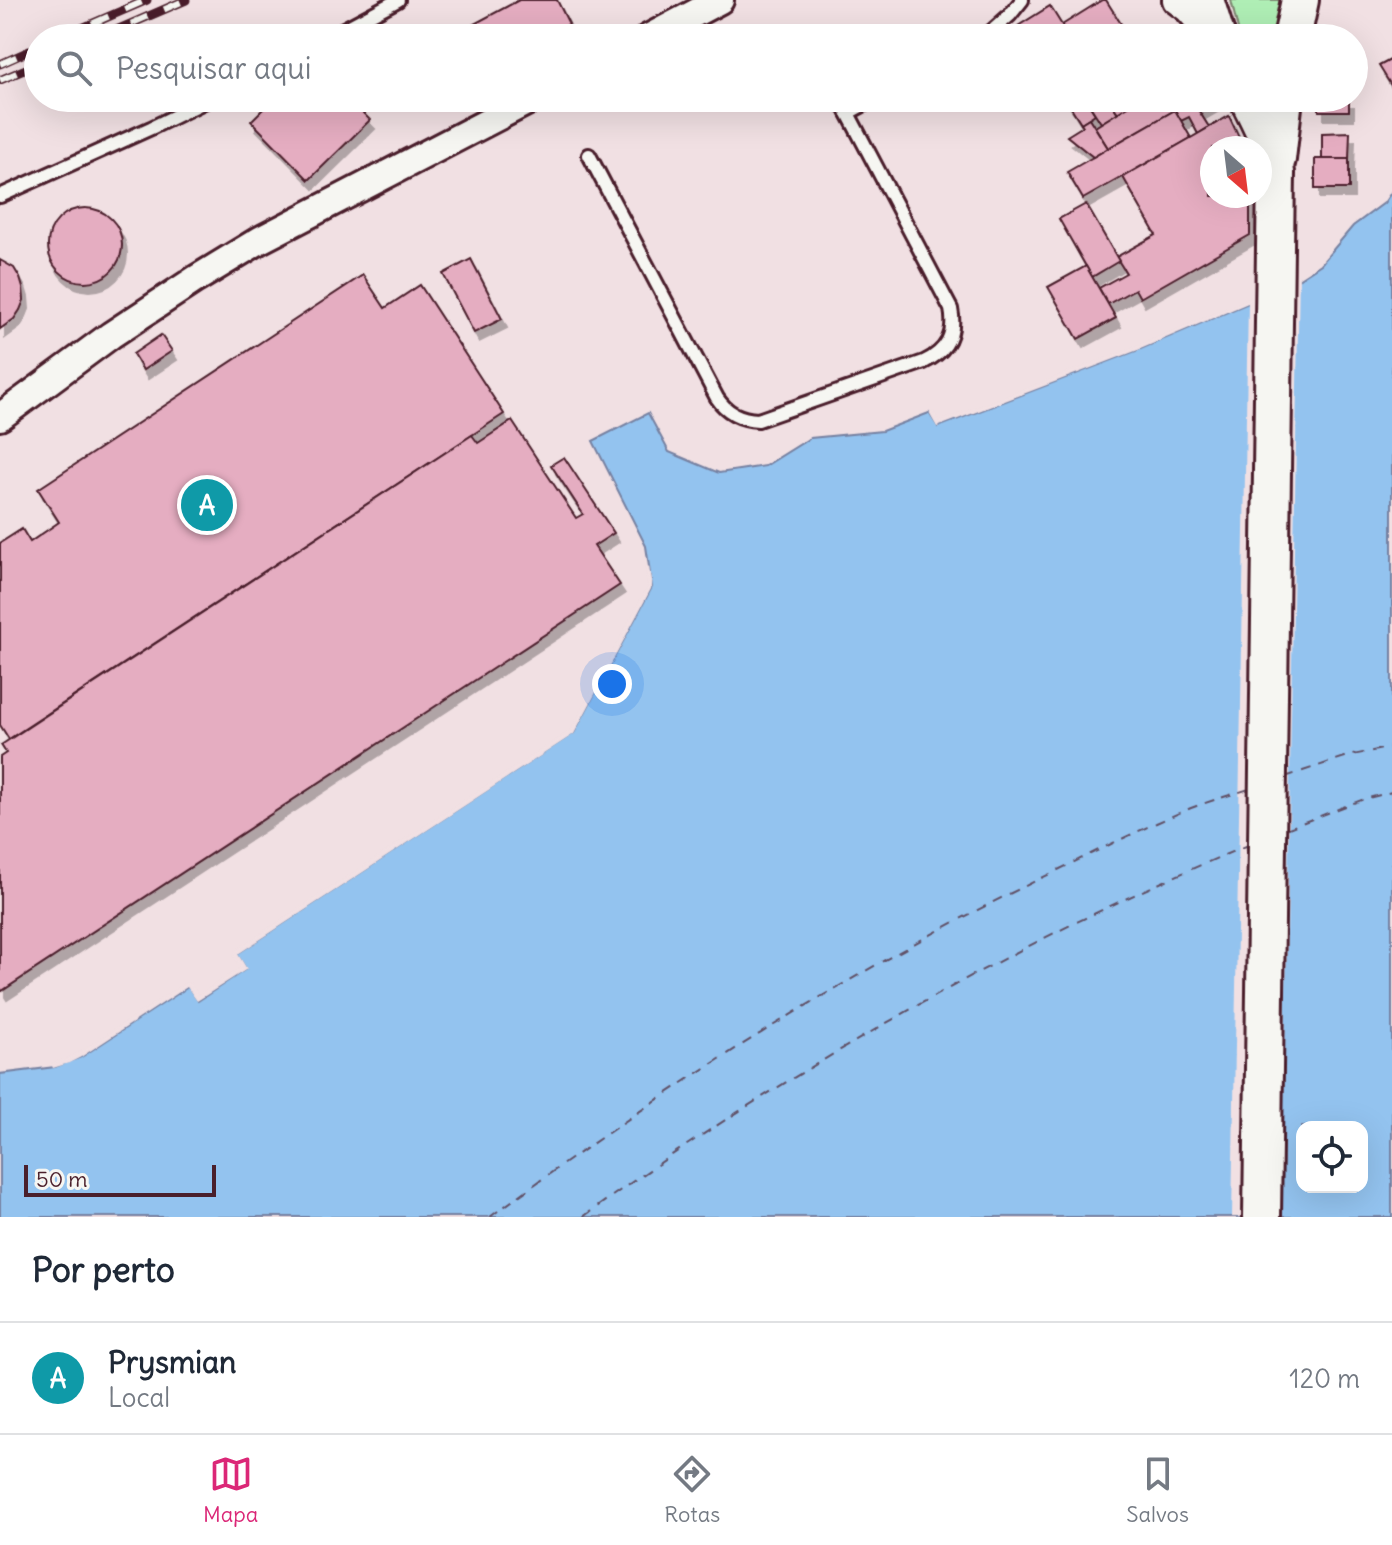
<!DOCTYPE html>
<html lang="pt">
<style>
:root{--surface:#fff;--page:#f2f2f3;--text:#1f2937;--muted:#747a83;--line:#e0e1e3;--accent:#db2777}
body{margin:0;font-family:Delius,sans-serif;background:var(--page);color:var(--text)}
.controls{position:absolute;right:24px;bottom:24px;display:grid;overflow:hidden;border-radius:16px;box-shadow:0 8px 32px #0002}
.controls button{width:72px;height:72px;display:grid;place-items:center;padding:0;border:0;border-bottom:2px solid var(--line);background:var(--surface);color:var(--text);font:40px sans-serif}
.compass{position:absolute;left:1200px;top:136px;width:72px;height:72px;border-radius:50%;background:var(--surface);box-shadow:0 8px 32px #0002;rotate:152deg}
.scale{position:absolute;left:24px;bottom:20px;width:192px;box-sizing:border-box;padding-left:8px;border:4px solid #4a1f2b;border-top:0;font-size:22px;line-height:28px;white-space:nowrap;color:#4a1f2b;-webkit-text-stroke:6px #f6f6f2;paint-order:stroke}
.you{position:absolute;left:612px;top:684px;width:28px;height:28px;margin:-20px;border:6px solid #fff;border-radius:50%;background:#1a73e8;box-shadow:0 0 0 12px #1a73e833}
.badge{display:grid;place-items:center;width:52px;height:52px;border-radius:50%;background:var(--accent);color:#fff;font-size:26px;font-weight:700}
.pin{position:absolute;translate:-50% -50%;border:4px solid #fff;box-shadow:0 2px 8px #0006}
.list{margin:0;padding:0;list-style:none}
h2{display:flex;justify-content:space-between;align-items:center;height:104px;margin:0;padding:0 32px;font-size:34px}
h2 small{font-size:26px;font-weight:400;color:var(--muted)}
.list li{display:grid;grid-template-columns:52px 1fr auto;gap:24px;align-items:center;box-sizing:border-box;height:112px;padding:0 32px;border-top:2px solid var(--line)}
.list b{display:block;font-size:30px;white-space:nowrap}
.list p{margin:0;font-size:26px;white-space:nowrap;color:var(--muted)}
.list em{font-size:26px;font-style:normal;color:var(--muted)}
.icon{flex:none;width:44px;height:44px;fill:none;stroke:currentColor;stroke-width:2;stroke-linecap:round;stroke-linejoin:round}
.map{position:relative;flex:none;width:1392px;height:1217px;overflow:hidden}
.search{position:absolute;background:var(--surface);box-shadow:0 8px 32px #0002;left:24px;right:24px;top:24px;height:88px;display:flex;align-items:center;gap:20px;box-sizing:border-box;padding:0 28px;border-radius:44px;color:var(--muted);font-size:30px}
.sheet{height:216px;background:var(--surface)}
nav{display:flex;justify-content:space-around;align-items:center;box-sizing:border-box;height:112px;border-top:2px solid var(--line);background:var(--surface);font-size:22px;color:var(--muted)}
nav a{display:grid;justify-items:center;gap:4px}
nav .on{color:var(--accent)}
.map>svg:first-child{display:block}
</style>
<div class="map">
<svg width="1392" height="1217" viewBox="0 0 1392 1217">
<defs>
<filter id="shadow"><feDropShadow dx="5" dy="9" stdDeviation="0" flood-color="#0004"/></filter>
</defs>
<rect width="100%" height="100%" fill="#f1e0e3"/>
<filter id="ink" filterUnits="userSpaceOnUse"><feTurbulence type="fractalNoise" baseFrequency=".0125" numOctaves="2"/><feDisplacementMap in="SourceGraphic" scale="16" xChannelSelector="R" yChannelSelector="G"/><feConvolveMatrix kernelMatrix="1 2 1 2 8 2 1 2 1" color-interpolation-filters="sRGB"/></filter>
<g filter="url(#ink)">
<path fill="#afeeb5" stroke="#7c8670" stroke-width="2" d="M1231,0H1285L1280,38H1240Z"/>
<path fill="#93c3ef" stroke="#7681a1" stroke-width="2" fill-rule="evenodd" d="M1392,191V1217H0V1074L55,1067L81,1057L188,987L198,1001L246,969L237,954L574,733L652,587L646,546L593,441L648,413L669,452L719,473L765,466L810,438L882,431L929,413L938,427L1138,350L1284,288L1321,264L1353,226L1384,203ZM1302,1127H1362V1187H1302Z"/>
<g fill="#f1e0e3">
<path d="M1299,275L1282,1217H1232L1248,303L1138,350L937,427L929,413L933,412L939,422L1136,347L1282,285Z"/>
<path d="M649,566L652,587L574,734L238,954L247,969L197,1001L187,987L81,1057L69,1063L53,1068L51,1064L67,1059L79,1053L186,983L191,984L198,996L241,968L234,956L235,951L571,731L648,587L646,569Z"/>
</g>
<g fill="none" stroke-linecap="round" stroke-linejoin="round">
<g stroke="#605066" stroke-width="2" stroke-dasharray="10 8" stroke-linecap="butt">
<path d="M1285,777L1348,756L1392,747"/>
<path d="M1286,829L1364,799L1392,792"/>
<path d="M490,1217C658,1093 834,981 1021,888C1077,861 1133,832 1191,808C1210,801 1230,795 1249,789"/>
<path d="M583,1217C669,1154 761,1096 854,1042C981,967 1114,900 1251,844"/>
</g>
</g>
<g fill="#e5adc1" stroke="#4a1f2b" stroke-width="2" filter="url(#shadow)">
<path d="M519,0H557L569,24L544,38H448Z"/>
<path d="M1102,0H1106L1130,38H1070L1062,25Z"/>
<path d="M1050,6L1070,38H1047L1046,36L1042,38H1009L1018,26Z"/>
<path d="M1392,59V87L1379,66Z"/>
<path d="M274,98H348L370,120L309,180L251,121Z"/>
<path d="M1065,98H1085L1095,114L1081,123Z"/>
<path d="M1085,98H1108L1118,113L1101,123Z"/>
<path d="M1108,98H1141L1118,113Z"/>
<path d="M1141,98H1168L1175,110L1108,148L1095,127Z"/>
<path d="M1168,98H1221L1199,111L1209,127L1198,134L1189,117L1181,121Z"/>
<rect x="1319" y="98" width="30" height="13"/>
<path d="M1175,110L1191,138L1083,199L1067,172Z"/>
<path d="M1229,116L1244,148H1212V196H1250V235L1140,298L1135,289L1108,304L1099,288L1126,273L1116,257L1156,235L1123,177Z"/>
<path d="M1089,118L1108,148L1093,157L1067,136L1083,126L1081,123Z"/>
<path d="M1350,132L1349,159H1322V133Z"/>
<rect x="1315" y="159" width="34" height="30"/>
<path d="M1086,204L1119,261L1092,277L1059,219Z"/>
<circle cx="85" cy="245" r="37"/>
<path d="M471,259L502,319L474,333L443,274Z"/>
<path d="M0,260L14,268L20,278L23,288L24,300L20,310L14,319L0,329Z"/>
<path d="M1086,266L1116,318L1078,339L1048,287Z"/>
<path d="M363,275L385,308L420,285L504,414L9,739L0,725V543L22,529L30,542L59,522L38,489Z"/>
<path d="M161,335L172,351L143,370L133,354Z"/>
<path d="M512,421L576,518L583,514L551,465L564,457L614,533L594,546L620,585L2,991L0,988V757L6,753L1,745L472,435L478,443Z"/>
</g>
<g fill="none" stroke-linecap="round" stroke-linejoin="round">
<g stroke="#4a1f2b" stroke-width="18">
<g id="service">
<path d="M327,38L398,0"/>
<path d="M984,38L1010,15L1022,0"/>
<path d="M848,113L876,98"/>
<path d="M589,155L717,398C727,413 740,419 758,420L924,362C947,351 956,334 951,309L840,98"/>
<path d="M0,196L151,128L212,98"/>
</g>
</g>
<g stroke="#4a1f2b" stroke-width="32">
<g id="minor">
<path d="M1176,0L1188,9L1213,37"/>
<path d="M648,38L720,0"/>
<path d="M0,417L111,335L196,279L260,240L534,98"/>
</g>
</g>
<g stroke="#4a1f2b" stroke-width="42">
<g id="secondary">
<path d="M1205,0L1217,38"/>
<path d="M1292,38L1300,0"/>
<path d="M1248,98C1260,123 1273,145 1276,173L1262,1217"/>
<path d="M1277,159L1284,98"/>
</g>
</g>
<use href="#service" stroke="#f6f6f2" stroke-width="12"/>
<use href="#minor" stroke="#f6f6f2" stroke-width="26"/>
<use href="#secondary" stroke="#f6f6f2" stroke-width="36"/>
<g stroke="#4a1f2b" stroke-width="9">
<g id="rail">
<path d="M59,38L147,0"/>
<path d="M98,38L186,0"/>
<path d="M0,64L38,47"/>
<path d="M0,80L38,64"/>
</g>
</g>
<use href="#rail" stroke="#f6f6f2" stroke-width="6" stroke-dasharray="18" stroke-linecap="butt"/>
</g>
</g>
</svg>
<div class="controls">
<button><svg class="icon" aria-label="locate" viewBox="0 0 24 24"><circle cx="12" cy="12" r="6"/><path d="M12 2v4M12 18v4M2 12h4M18 12h4"/></svg></button>
</div>
<svg class="compass" viewBox="-18 -18 36 36"><path d="M0-13l5 13h-10z" fill="#e53935"/><path d="M0 13l5-13h-10z" fill="#747a83"/></svg>
<div class="scale">50 m</div>
<div class="you"></div>
<div class="pin badge" style="left:207px;top:505px;background:#0f9aa8">A</div>
<div class="search"><svg class="icon" aria-label="search" viewBox="0 0 24 24"><circle cx="10" cy="10" r="6"/><path d="M15 15l6 6"/></svg>Pesquisar aqui</div>
</div>
<section class="sheet">
<h2>Por perto<small></small></h2>
<ul class="list">
<li><span class="badge" style="background:#0f9aa8">A</span><div><b>Prysmian</b><p>Local</p></div><em>120 m</em></li>
</ul>
</section>
<nav>
<a class="on"><svg class="icon" aria-label="map" viewBox="0 0 24 24"><path d="M3 6l6-2 6 2 6-2v14l-6 2-6-2-6 2zM9 4v14M15 6v14"/></svg>Mapa</a>
<a><svg class="icon" aria-label="directions" viewBox="0 0 24 24"><path d="M12 3l9 9-9 9-9-9zM9 14v-3h6M13 9l2 2-2 2"/></svg>Rotas</a>
<a><svg class="icon" aria-label="saved" viewBox="0 0 24 24"><path d="M7 4h10v16l-5-4-5 4z"/></svg>Salvos</a>
</nav>
